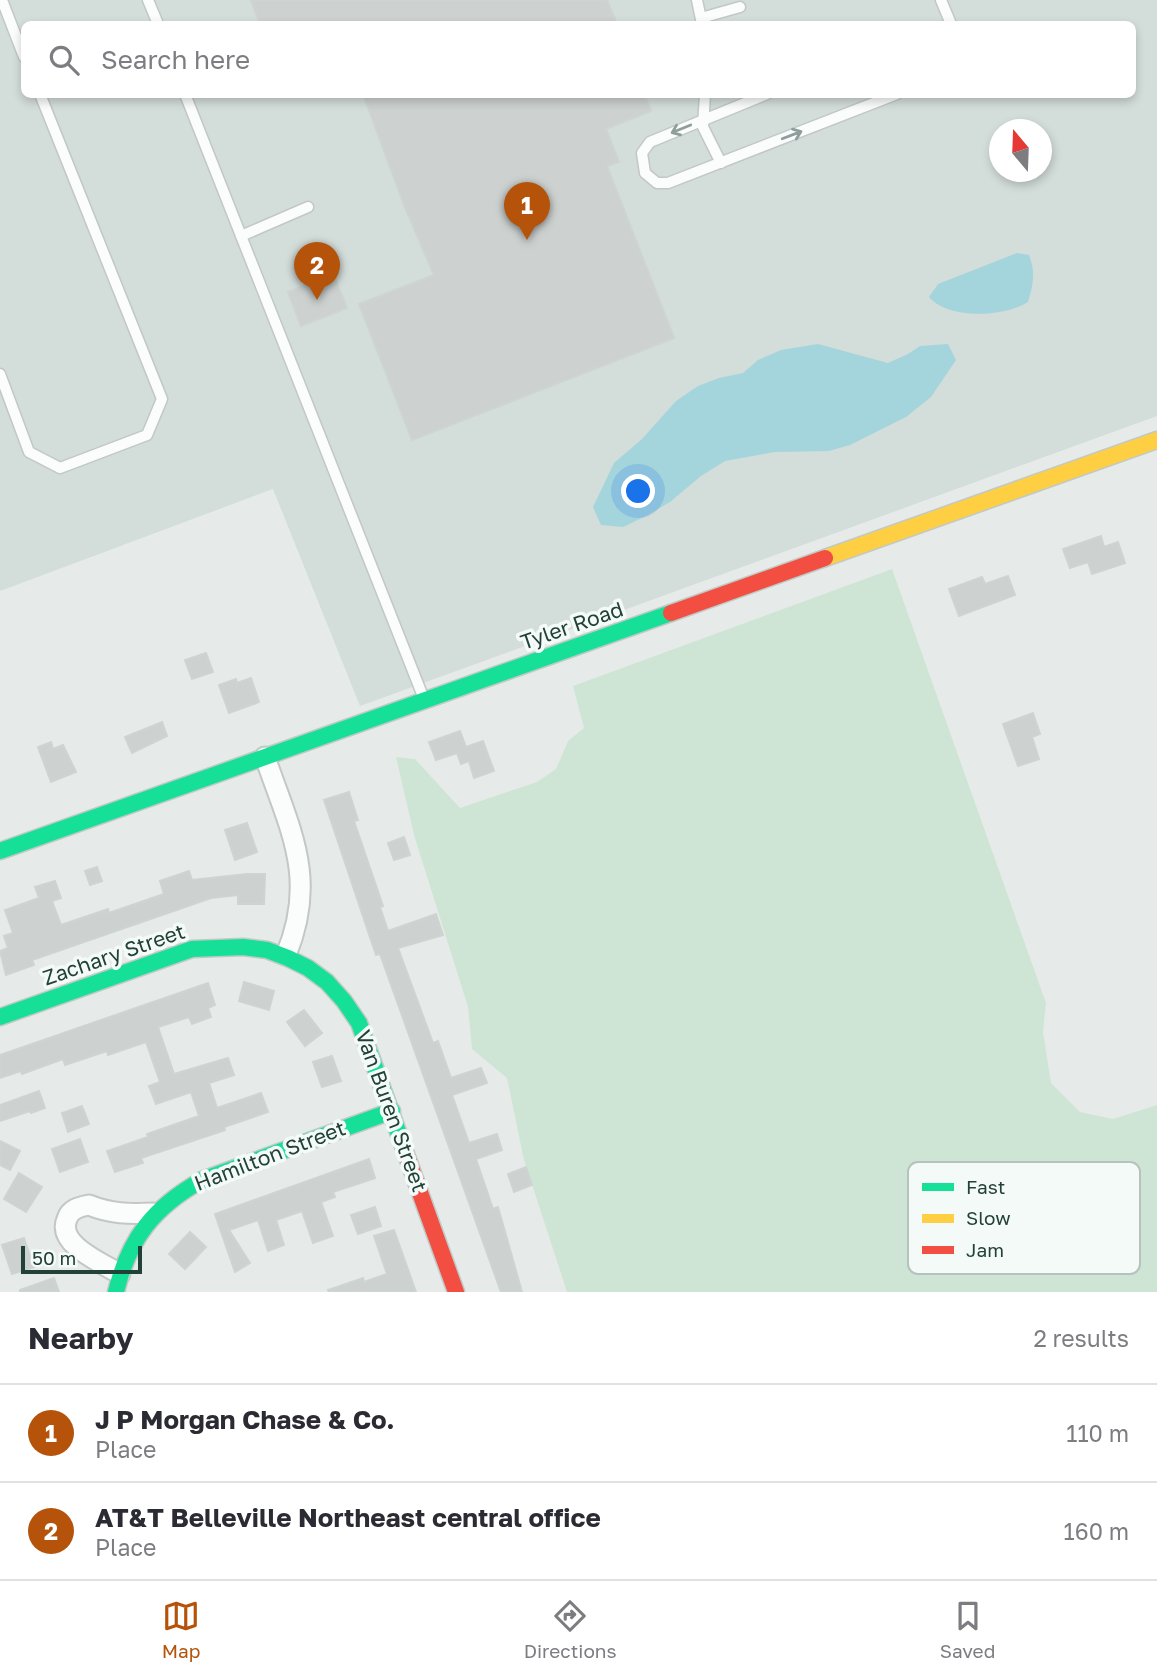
<!DOCTYPE html>
<style>
:root{--surface:#fff;--page:#f7f7f7;--text:#2b2b33;--muted:#7c7c81;--line:#e1e1e2;--accent:#b45309}
body{margin:0;font-family:"Golos Text",sans-serif;background:var(--page);color:var(--text)}
.compass{position:absolute;left:989px;top:119px;width:63px;height:63px;border-radius:50%;background:var(--surface);box-shadow:0 4px 10px #0003;rotate:341deg}
.scale{position:absolute;left:21px;bottom:18px;width:121px;box-sizing:border-box;padding-left:7px;border:4px solid #224138;border-top:0;font-size:19px;line-height:24px;white-space:nowrap;color:#224138;-webkit-text-stroke:5px #f4faf7;paint-order:stroke}
.you{position:absolute;left:639px;top:492px;width:24px;height:24px;margin:-18px;border:5px solid #fff;border-radius:50%;background:#1a73e8;box-shadow:0 0 0 10px #1a73e833}
.badge{display:grid;place-items:center;width:46px;height:46px;border-radius:50%;background:var(--accent);color:#fff;font-size:23px;font-weight:700}
.pin{position:absolute;translate:-50% -58px;filter:drop-shadow(0 2px 4px #0008)}
.pin::after{content:'';position:absolute;top:37px;width:24px;height:21px;background:inherit;clip-path:polygon(0 0,100% 0,50% 100%)}
.list{margin:0;padding:0;list-style:none}
h2{display:flex;justify-content:space-between;align-items:center;height:91px;margin:0;padding:0 28px;font-size:30px}
h2 small{font-size:23px;font-weight:400;color:var(--muted)}
.list li{display:grid;grid-template-columns:46px 1fr auto;gap:21px;align-items:center;box-sizing:border-box;height:98px;padding:0 28px;border-top:2px solid var(--line)}
.list b{display:block;font-size:26px;white-space:nowrap}
.list p{margin:0;font-size:23px;white-space:nowrap;color:var(--muted)}
.list em{font-size:23px;font-style:normal;color:var(--muted)}
.icon{flex:none;width:38px;height:38px;fill:none;stroke:currentColor;stroke-width:2;stroke-linecap:round;stroke-linejoin:round}
.map{position:relative;flex:none;width:1157px;height:1292px;overflow:hidden}
.search{position:absolute;background:var(--surface);box-shadow:0 4px 10px #0003;left:21px;right:21px;top:21px;height:77px;display:flex;align-items:center;gap:18px;box-sizing:border-box;padding:0 24px;border-radius:10px;color:var(--muted);font-size:26px}
.sheet{height:287px;background:var(--surface)}
nav{display:flex;justify-content:space-around;align-items:center;box-sizing:border-box;height:98px;border-top:2px solid var(--line);background:var(--surface);font-size:19px;color:var(--muted)}
nav a{display:grid;justify-items:center;gap:4px}
nav .on{color:var(--accent)}
.map>svg:first-child{display:block}
</style>
<div class="map">
<svg width="1157" height="1292" viewBox="0 0 1157 1292">
<rect width="100%" height="100%" fill="#e6ebe9"/>
<path fill="#d3ddd9" fill-rule="evenodd" d="M0,0H1157V416L360,706L273,489L0,591ZM24,24H1132V94H24ZM1000,130H1042V172H1000Z"/>
<path fill="#cee5d5" d="M892,569L1046,1003L1043,1032L1051,1083L1080,1112L1113,1119L1157,1105V1292H567L524,1160L507,1078L472,1049L468,1007L414,835L396,757L415,759L460,808L537,782L556,769L568,741L584,728L573,686Z"/>
<g fill="#a5d5dc">
<path d="M1017,253L1029,255C1036,272 1033,285 1028,302C1004,317 948,320 929,297L938,284Z"/>
<path d="M818,344L888,363L908,354L920,346L948,344L956,360L931,397L906,417L850,445L829,451L775,452L725,461L701,476L670,502L644,517L623,527L601,525L593,507L614,463L642,439L676,401L698,386L719,378L743,373L758,360L781,350Z"/>
</g>
<g fill="#cdd2d0" stroke="#ced4d2" stroke-width="2">
<path d="M251,0H607L617,24H260Z"/>
<path d="M363,94H644L651,111L606,129L619,162L607,166L674,338L412,440L359,304L434,275L404,205Z"/>
<path d="M333,274L347,308L301,326L288,292Z"/>
<path d="M1101,536L1104,547L1118,542L1125,563L1092,574L1088,562L1070,568L1063,549Z"/>
<path d="M1008,576L1015,595L959,616L949,589L982,577L985,584Z"/>
<path d="M206,653L213,672L192,679L185,660Z"/>
<path d="M251,678L259,702L229,713L219,685L236,679L237,683Z"/>
<path d="M1033,713L1040,734L1032,737L1039,759L1018,766L1003,724Z"/>
<path d="M162,722L167,736L132,753L125,737Z"/>
<path d="M460,731L466,747L483,741L494,771L474,778L469,761L461,764L457,753L436,760L429,742Z"/>
<path d="M51,742L53,749L63,745L76,772L51,782L38,747Z"/>
<path d="M349,792L358,820L354,821L383,906L380,907L388,931L436,914L443,935L398,948L433,1043L438,1041L451,1078L481,1068L487,1083L452,1095L469,1143L497,1134L502,1150L476,1159L493,1209L498,1207L522,1292H501L380,954L376,955L324,800Z"/>
<path d="M247,823L257,852L235,860L225,830Z"/>
<path d="M404,837L410,855L394,860L388,843Z"/>
<path d="M97,867L102,881L90,885L85,871Z"/>
<path d="M189,871L192,880L247,874H265L264,904H238V895L211,898L32,960L34,965L6,975L0,951L8,948L4,936L13,933L5,910L39,898L35,887L55,881L61,898L52,901L61,925L108,909L109,913L164,894L160,881Z"/>
<path d="M244,982L274,991L269,1010L239,1001Z"/>
<path d="M208,983L215,1005L208,1008L211,1017L192,1024L189,1017L158,1027L174,1074L228,1058L234,1075L209,1083L217,1108L261,1093L268,1112L224,1127L225,1130L141,1158L143,1163L115,1172L107,1151L148,1137L147,1134L199,1116L191,1092L156,1104L149,1086L160,1082L146,1042L108,1055L107,1051L65,1065L63,1059L22,1074L21,1071L0,1078V1055Z"/>
<path d="M304,1010L322,1033L305,1046L287,1022Z"/>
<path d="M332,1056L341,1081L322,1087L313,1062Z"/>
<path d="M39,1091L45,1108L31,1113L30,1111L0,1121V1105Z"/>
<path d="M82,1106L89,1124L68,1132L62,1113Z"/>
<path d="M80,1139L88,1162L60,1172L52,1149Z"/>
<path d="M0,1141L20,1151L10,1170L0,1165Z"/>
<path d="M369,1159L375,1178L333,1192L335,1197L321,1202L333,1236L313,1243L302,1211L276,1220L284,1245L268,1251L258,1220L229,1230L250,1263L235,1272L215,1214Z"/>
<path d="M526,1167L532,1185L514,1192L508,1174Z"/>
<path d="M19,1173L42,1187L26,1212L4,1199Z"/>
<path d="M375,1207L381,1226L358,1234L351,1215Z"/>
<path d="M394,1230L416,1292H329L328,1290L363,1278L364,1282L387,1274L374,1236Z"/>
<path d="M190,1232L206,1247L185,1269L169,1254Z"/>
<path d="M24,1238L34,1267L12,1274L2,1245Z"/>
<path d="M54,1278L59,1292H20V1290Z"/>
</g>
<g fill="none" stroke-linecap="round" stroke-linejoin="round">
<g stroke="#c3c8c6" stroke-width="13">
<g id="lane">
<path d="M2,0L24,57"/>
<path d="M148,0L158,24"/>
<path d="M697,0L702,24"/>
<path d="M941,0L951,24"/>
<path d="M701,18L740,7"/>
<path d="M185,94L424,699"/>
<path d="M705,94L703,127L721,163"/>
<path d="M767,94L650,142L642,153L645,173L657,183H668L897,94"/>
<path d="M241,236L308,207"/>
<path d="M0,374L29,452L60,468L147,435L162,399L40,94"/>
</g>
</g>
<g stroke="#c3c8c6" stroke-width="23">
<g id="street">
<path d="M265,757C290,830 318,878 286,955"/>
<path d="M120,1274C102,1263 56,1244 67,1219C70,1209 79,1207 89,1205C111,1214 129,1214 153,1213"/>
</g>
</g>
<g stroke="#c1c9c6" stroke-width="19">
<g id="fast">
<path d="M0,851L671,613"/>
<path d="M0,1017L192,949L243,947L267,950L288,958L308,968L327,982L344,1001L359,1023L402,1143"/>
<path d="M116,1292C129,1238 154,1207 202,1180L392,1111"/>
</g>
</g>
<g stroke="#c1c9c6" stroke-width="19">
<path id="slow" d="M825,558L1157,440"/>
</g>
<g stroke="#c1c9c6" stroke-width="19">
<g id="jam">
<path d="M671,613L825,558"/>
<path d="M402,1143L456,1292"/>
</g>
</g>
<use href="#lane" stroke="#fbfcfc" stroke-width="10"/>
<use href="#street" stroke="#fbfcfc" stroke-width="19"/>
<use href="#fast" stroke="#16e098" stroke-width="16"/>
<use href="#slow" stroke="#ffcf43" stroke-width="16"/>
<use href="#jam" stroke="#f24e42" stroke-width="16"/>
</g>
<defs><path id="oneway-shaft" d="M-6 0H5M1.5-3L5.5 0L1.5 3" fill="none" stroke-width="1.6" stroke-linecap="round" stroke-linejoin="round" transform="scale(1.75)"/></defs>
<g stroke="#8e9e9a">
<use href="#oneway-shaft" transform="translate(681 129) rotate(158)"/>
<use href="#oneway-shaft" transform="translate(792 135) rotate(-21)"/>
</g>
<g text-anchor="middle" stroke-width="7" stroke-linejoin="round" paint-order="stroke">
<g font-size="21" fill="#224138" stroke="#f4faf7">
<text transform="translate(572 626) rotate(-19)" y="7">Tyler Road</text>
<text transform="translate(114 955) rotate(-19)" y="7">Zachary Street</text>
<text transform="translate(391 1111) rotate(70)" y="7">Van Buren Street</text>
<text transform="translate(270 1156) rotate(-21)" y="7">Hamilton Street</text>
</g>
</g>
<rect x="908" y="1162" width="232" height="112" rx="10" fill="#f4faf7" stroke="#b5c2be" stroke-width="2"/>
<rect x="922" y="1183" width="32" height="8" fill="#16e098"/>
<rect x="922" y="1214" width="32" height="9" fill="#ffcf43"/>
<rect x="922" y="1246" width="32" height="8" fill="#f24e42"/>
<g font-size="19" fill="#224138">
<text x="966" y="1194">Fast</text>
<text x="966" y="1225">Slow</text>
<text x="966" y="1257">Jam</text>
</g>
</svg>
<svg class="compass" viewBox="-18 -18 36 36"><path d="M0-13l5 13h-10z" fill="#e53935"/><path d="M0 13l5-13h-10z" fill="#7c7c81"/></svg>
<div class="scale">50 m</div>
<div class="you"></div>
<div class="pin badge" style="left:527px;top:240px">1</div>
<div class="pin badge" style="left:317px;top:300px">2</div>
<div class="search"><svg class="icon" aria-label="search" viewBox="0 0 24 24"><circle cx="10" cy="10" r="6"/><path d="M15 15l6 6"/></svg>Search here</div>
</div>
<section class="sheet">
<h2>Nearby<small>2 results</small></h2>
<ul class="list">
<li><span class="badge">1</span><div><b>J P Morgan Chase &amp; Co.</b><p>Place</p></div><em>110 m</em></li>
<li><span class="badge">2</span><div><b>AT&amp;T Belleville Northeast central office</b><p>Place</p></div><em>160 m</em></li>
</ul>
</section>
<nav>
<a class="on"><svg class="icon" aria-label="map" viewBox="0 0 24 24"><path d="M3 6l6-2 6 2 6-2v14l-6 2-6-2-6 2zM9 4v14M15 6v14"/></svg>Map</a>
<a><svg class="icon" aria-label="directions" viewBox="0 0 24 24"><path d="M12 3l9 9-9 9-9-9zM9 14v-3h6M13 9l2 2-2 2"/></svg>Directions</a>
<a><svg class="icon" aria-label="saved" viewBox="0 0 24 24"><path d="M7 4h10v16l-5-4-5 4z"/></svg>Saved</a>
</nav>
